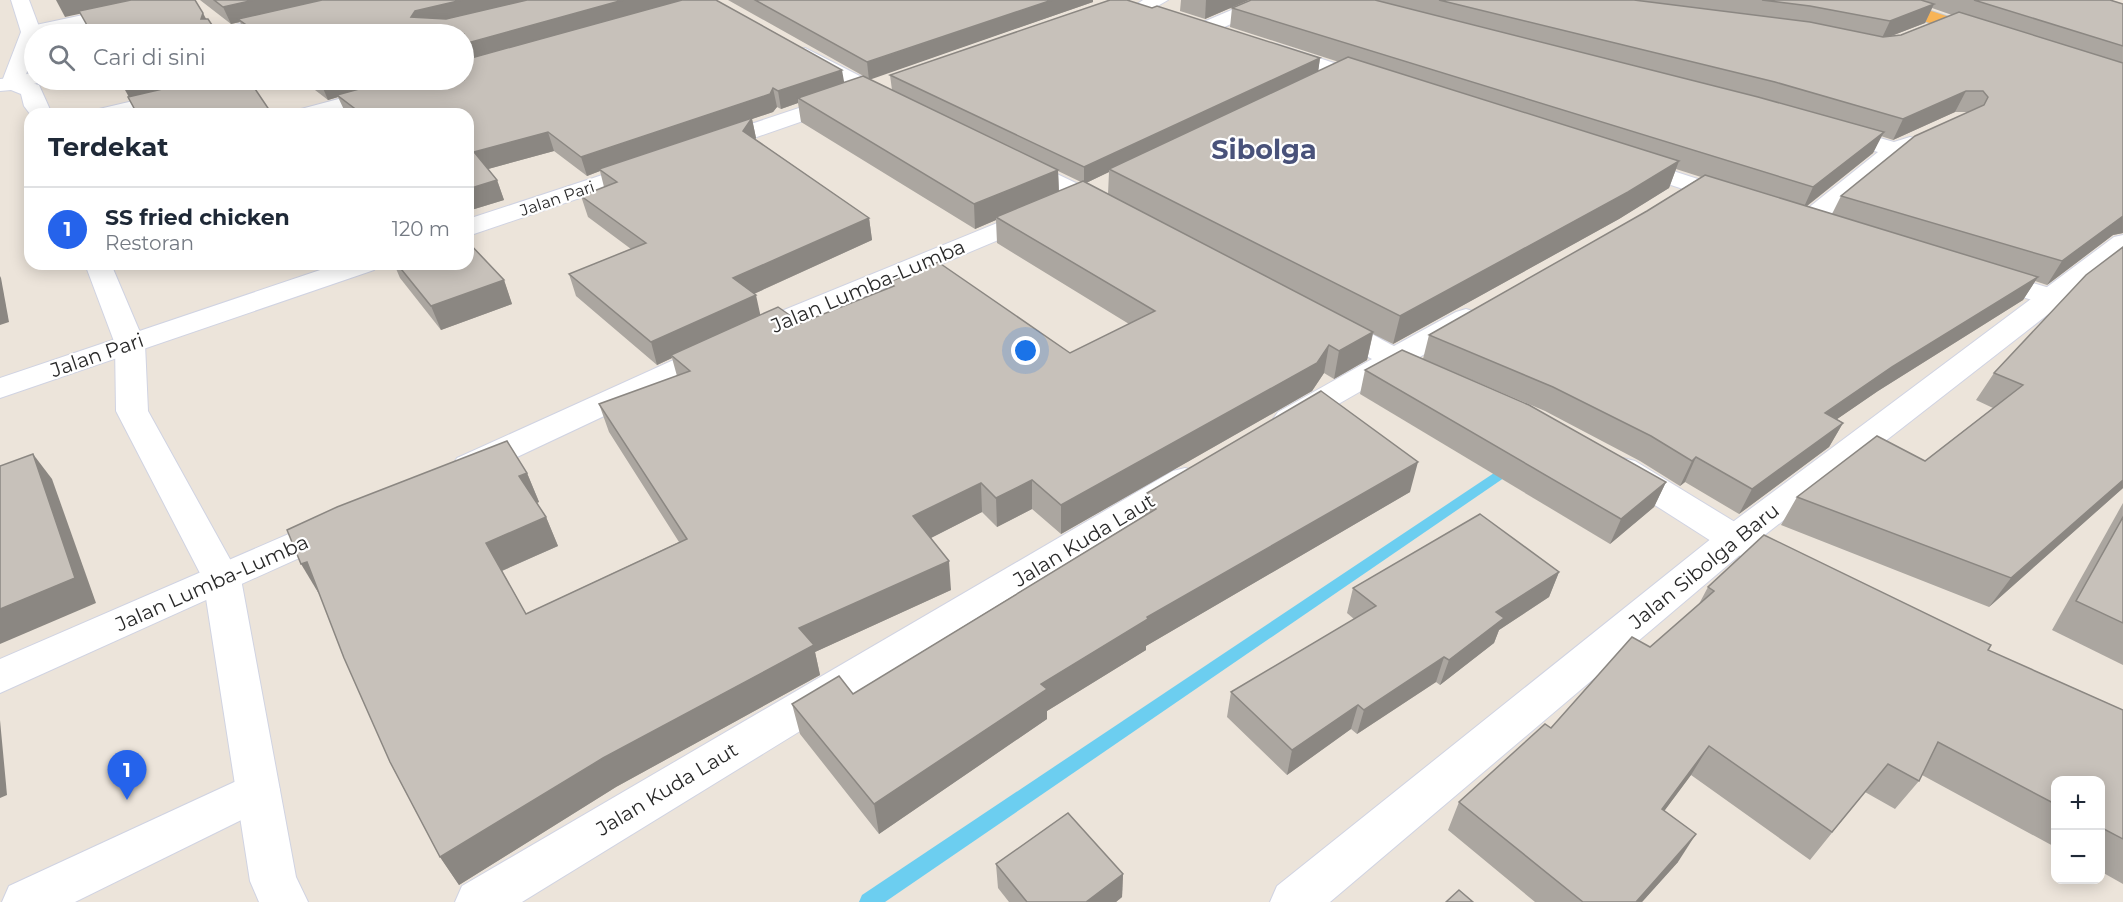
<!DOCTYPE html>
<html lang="id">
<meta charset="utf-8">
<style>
:root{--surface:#fff;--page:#f6f6f7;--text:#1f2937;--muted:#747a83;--line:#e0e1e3;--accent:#2563eb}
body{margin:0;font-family:Montserrat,sans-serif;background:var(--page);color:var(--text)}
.controls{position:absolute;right:18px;bottom:18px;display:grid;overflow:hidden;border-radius:12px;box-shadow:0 3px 15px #0003}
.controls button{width:54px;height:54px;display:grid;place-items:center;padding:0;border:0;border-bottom:2px solid var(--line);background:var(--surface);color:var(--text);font:30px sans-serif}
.you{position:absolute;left:1026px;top:351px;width:21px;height:21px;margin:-15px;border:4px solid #fff;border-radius:50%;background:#1a73e8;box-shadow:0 0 0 9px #1a73e833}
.badge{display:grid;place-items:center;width:39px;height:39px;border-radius:50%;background:var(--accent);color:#fff;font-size:20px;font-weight:700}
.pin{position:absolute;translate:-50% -50px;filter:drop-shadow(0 2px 3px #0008)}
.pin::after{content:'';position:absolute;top:32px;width:21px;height:18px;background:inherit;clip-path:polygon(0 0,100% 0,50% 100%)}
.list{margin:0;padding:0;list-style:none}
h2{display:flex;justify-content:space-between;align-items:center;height:78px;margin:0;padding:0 24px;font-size:26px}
h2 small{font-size:20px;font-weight:400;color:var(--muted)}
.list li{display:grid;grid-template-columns:39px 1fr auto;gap:18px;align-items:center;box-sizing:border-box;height:84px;padding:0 24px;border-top:2px solid var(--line)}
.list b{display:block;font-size:22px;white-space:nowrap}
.list p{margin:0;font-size:20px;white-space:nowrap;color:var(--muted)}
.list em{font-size:20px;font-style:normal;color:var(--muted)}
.icon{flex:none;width:33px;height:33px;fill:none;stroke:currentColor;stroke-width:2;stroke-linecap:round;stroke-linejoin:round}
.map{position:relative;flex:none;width:2123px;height:902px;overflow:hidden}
.search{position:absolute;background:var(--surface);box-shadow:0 3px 15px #0003;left:24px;top:24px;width:450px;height:66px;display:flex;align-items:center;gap:15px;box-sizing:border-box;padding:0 21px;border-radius:33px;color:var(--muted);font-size:22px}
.panel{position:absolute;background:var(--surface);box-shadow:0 3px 15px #0003;left:24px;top:108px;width:450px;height:162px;border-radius:18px}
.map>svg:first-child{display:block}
</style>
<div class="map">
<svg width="2123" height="902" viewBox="0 0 2123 902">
<rect width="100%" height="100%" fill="#ece4da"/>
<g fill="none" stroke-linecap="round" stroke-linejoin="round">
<path fill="#6ccef0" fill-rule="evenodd" d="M1512,461L1519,466L1517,469L885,902H859L862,895Z"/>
<g stroke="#d0d3e2" stroke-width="2">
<g id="minor">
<path d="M154,0H189L180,6L46,34H34L31,38L21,32L31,26Z"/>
<path d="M344,0H377L374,4L244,34H211L214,30Z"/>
<path d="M1143,0H1168L1149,11H1135L1133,7Z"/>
<path d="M1255,0H1280L1277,4L1215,31L1208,33L1198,27L1201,23Z"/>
<path d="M1276,44L1377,77L1380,81L1377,85L1370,87L1269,54L1266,50L1269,46Z"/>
<path d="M805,48L899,96L902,101L899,106H883L798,58L795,54L798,50Z"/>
<path d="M34,72V80H43L41,82L12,90L5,88L1,84L5,80Z"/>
<path d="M223,80H257L254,84L134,114H96L99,109Z"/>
<path d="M410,80H442L439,84L334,114H298L301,109Z"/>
<path d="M844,93L852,94L855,99L852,104L719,150H703L699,145L703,140Z"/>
<path d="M1833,125L1894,142L1910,137L1918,139L1922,144L1918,149L1903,155L1815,227L1806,230L1797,227L1793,222L1797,217L1878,152L1825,137L1822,132L1825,127Z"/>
<path d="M1019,156L1116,202L1120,207L1116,212L1107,215L1098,212L1011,168L1007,163L1011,158Z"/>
<path d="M1630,157L1741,193L1744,198L1741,203L1732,205L1622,169L1618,164L1622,159Z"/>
<path d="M645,161L653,163L657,168L653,173L468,236V219Z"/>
<path d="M1039,206L1048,209L1052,214L1048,219L804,322L481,474L469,477L457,474L452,466L457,458L784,310Z"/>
<path d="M338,264H377L374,270L0,398V378Z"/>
<path d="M1985,269L2063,292L2067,298L2063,304L2053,306L1975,283L1971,277L1975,271Z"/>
<path d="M1466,309L1476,312L1480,318L1476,324L1418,358L1439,368L1443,375L1439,382C1422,386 1411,378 1396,371L1300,426L1289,429L1278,426L1273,419L1278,412L1372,359L1320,332L1316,326L1320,320C1344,314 1373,336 1394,346L1456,312Z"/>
<path d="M1623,458L1635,461L1748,530L1775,543L1780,552L1775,561L1762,565L1722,548L1611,477L1606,469L1611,461Z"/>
<path d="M1185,468L1197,471L1202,479L1197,487L522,902H455L462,886L1173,471Z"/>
<path d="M335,514L348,518L353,527L348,536L0,693V659Z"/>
<path d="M258,771L274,776L280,790L274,804L75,902H2L9,886Z"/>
</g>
</g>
<g stroke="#d0d3e2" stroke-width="2">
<g id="tertiary">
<path d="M11,0H29L41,32L34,34V50L23,84L19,88H5L1,84L21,32Z"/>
<path d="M2123,235V256L1748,548L1330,902H1270L1277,886L1722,530L2114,237Z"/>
</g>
</g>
<g stroke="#d0d3e2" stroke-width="2">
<g id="secondary">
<path d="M12,78L39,85L52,114H30L24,106L21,94L11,90L0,91V79Z"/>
<path d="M85,264H111L145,344L148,411L241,579L296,877L308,902H259L250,881L203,579L116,411L115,344Z"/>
</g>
</g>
<g stroke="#c7c7c7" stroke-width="2">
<path id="trunk" d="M1871,0H1898L1988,30L1991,34L1988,38H1974L1874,4Z"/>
</g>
<use href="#minor" fill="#fff" fill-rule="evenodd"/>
<use href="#tertiary" fill="#fff" fill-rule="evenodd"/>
<use href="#secondary" fill="#fff" fill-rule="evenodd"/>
<use href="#trunk" fill="#f8b456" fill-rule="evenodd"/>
</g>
<g fill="#aba6a0" fill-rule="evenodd">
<path d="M200,0H716L844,83L867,78L728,0H1093V2L869,79L892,90L890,75L1152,8L1320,58L1318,71L1339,62L1230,27L1232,8L1251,0H2110L2123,4V233L2113,235L2047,285L2035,281L2023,300L1878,391L1837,419L1843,423L1829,447L1739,514L1685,482L1680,486L1640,461L1545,411L1423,359L1429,335L1647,211L1701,177L1676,169L1669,188L1619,219L1393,344L1373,334L1367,360L1334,379L1324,373L1312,391L1061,534L1032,509L997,527L982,512L931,538L951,590L815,652L820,675L616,787L459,885L440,857L390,762L527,473L539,502L537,503L546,517L558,546L502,571L526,614L679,542L609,432L599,404L677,376L672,358L657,365L576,296L569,274L631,249L588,217L581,196L604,187L600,171L587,176L554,151L488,169L497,180L504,200L468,211V114H346L338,97L328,100L302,80H464V34H245L240,22L231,24ZM1932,8L1952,15L1901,35L1891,36L1925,23ZM798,103L801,122L975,229L996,220L997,243L1129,324L1070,353L889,282L890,287L801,323L760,315L754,294L872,240L869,218L755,139L756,138L752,119L773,112L777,107L781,109ZM1955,112H1969L1841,196L1832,214L1807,206L1873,153L1881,136L1893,140ZM1058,171L1081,182L1059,191ZM1109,172L1108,194L1086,183Z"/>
<path d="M1181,0H1249L1205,19L1180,11Z"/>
<path d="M2123,247V488L1989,607L1781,525L1797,497L1925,461L1993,408L1976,400L1994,373Z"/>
<path d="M394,264H468L504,280L512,304L441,330L400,278Z"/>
<path d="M1365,370L1666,482L1654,507L1610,544L1360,394Z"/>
<path d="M1410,492L1146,646V650L1047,711V719L879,834L800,734L792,704L853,694L1145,515L1147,493Z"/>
<path d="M2123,503V665L2052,630Z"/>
<path d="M1559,572L1549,597L1499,630L1494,643L1440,685L1436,682L1357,734L1351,729L1287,775L1227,717L1231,692L1354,619L1347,613L1353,588Z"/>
<path d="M1708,587L1988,650L2123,710V884L2100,871V780H2055V847L1922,775L1919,781L1895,809L1865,792L1810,860L1691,775L1664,811L1678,862L1642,902H1535L1448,830L1459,802L1650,647L1699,604Z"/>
<path d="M996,864L1123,874L1122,897L1116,902H1009L998,888Z"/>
</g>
<g fill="#8b8782">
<path d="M56,0H143L65,17Z"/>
<path d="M254,0H334L238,19L240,22L231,24L223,7Z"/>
<path d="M462,0H536L421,28L411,17L415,11Z"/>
<path d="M623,0H687L464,63V44Z"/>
<path d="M1052,0H1093V2L869,80L867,62Z"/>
<path d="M1206,0H1249L1205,19Z"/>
<path d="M1934,4L1925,23L1881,40L1890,21Z"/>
<path d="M203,13L212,30L201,19Z"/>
<path d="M1320,58L1318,73L1109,169V172L1084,184V167Z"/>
<path d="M842,70L845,87L798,98V103L781,109L778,91Z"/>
<path d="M128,80H215L130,99L120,81Z"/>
<path d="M327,80H403L337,95L338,97L328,100L320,81Z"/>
<path d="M773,88L777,107L773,112L752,119L756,138L747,152L599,169L600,171L587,176L581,157Z"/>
<path d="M1966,91L1955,112L1893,140L1903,119Z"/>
<path d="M548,132L554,151L481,171L474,152Z"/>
<path d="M1884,132L1873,153L1803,209L1813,187Z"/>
<path d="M1679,161L1669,188L1619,219L1393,344L1400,316Z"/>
<path d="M1058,170L1059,195L996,217V220L975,229L974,204Z"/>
<path d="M497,180L504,200L468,211V189Z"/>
<path d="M2123,212V233L2113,235L2047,285L2062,261Z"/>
<path d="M869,218L872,240L738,301L733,278Z"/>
<path d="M0,276L1,278L9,322L0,325Z"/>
<path d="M2038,277L2023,300L1878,391L1811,437L1825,413L1892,367Z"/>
<path d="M504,280L512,304L441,330L431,306Z"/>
<path d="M756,295L761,318L671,355L672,358L657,365L651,342Z"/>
<path d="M1373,332L1367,360L1334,379L1339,351Z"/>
<path d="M1329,345L1324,373L1312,391L1061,534V505Z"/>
<path d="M1843,423L1829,447L1739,514L1752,489Z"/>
<path d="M33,454L52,479L96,603L0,644V609Z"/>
<path d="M1696,457L1685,482L1680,486L1692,461Z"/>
<path d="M1418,462L1410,492L1146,646V650L1047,711V719L879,834L874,804L1041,684L1147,617Z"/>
<path d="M527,473L539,502L531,505L519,476Z"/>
<path d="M1032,480V509L997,527L996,498Z"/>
<path d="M2123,480V488L1989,607L2011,578Z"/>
<path d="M1666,482L1654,507L1610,544L1621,519Z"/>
<path d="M981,483L982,512L917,545L913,516Z"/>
<path d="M546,517L558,546L499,572L486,543Z"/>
<path d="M949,561L951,590L815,652L820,675L616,787L459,885L440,857L603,758L799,628Z"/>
<path d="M307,562L319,594L301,564Z"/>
<path d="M1559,572L1549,597L1499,630L1494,643L1440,685L1449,660L1496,612Z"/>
<path d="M1444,657L1436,682L1357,734L1364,710Z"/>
<path d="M1358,705L1351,729L1287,775L1292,750Z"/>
<path d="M0,720L7,795L0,798Z"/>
<path d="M1709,746L1691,775L1645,837L1662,809Z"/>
<path d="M1696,834L1678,862L1642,902H1636Z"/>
<path d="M1123,874L1122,897L1116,902H1086Z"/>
</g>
<g fill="#c7c1ba" stroke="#8b8782" stroke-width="1.5">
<path d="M131,0H195L203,13L201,19H208L218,34H97L96,33L92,34L79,11Z"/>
<path d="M214,0H254L223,7Z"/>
<path d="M322,0H462L415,11L411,17L446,19L527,0H623L464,44V34H259L238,19Z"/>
<path d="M682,0H716L842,70L778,91L773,88L770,94L581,157L548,132L474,152L497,180L468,189V114H362L337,95L392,80H464V60Z"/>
<path d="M755,0H1052L867,62Z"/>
<path d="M1110,0H1127L1152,8L1157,6L1320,58L1084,167L890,75Z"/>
<path d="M1251,0H1375L1758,97L1884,132L1813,187L1232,8Z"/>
<path d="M1439,0H1634L1810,22L1883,37L1901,35L1959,12L2123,63V216L2062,261L1841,196L1915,136L1984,105L1988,97L1983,91H1966L1903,119L1775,82Z"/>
<path d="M1762,0H1921L1934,4L1890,21L1810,6Z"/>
<path d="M1974,0H2110L2123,4V46Z"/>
<path d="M1348,57L1679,161L1628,192L1400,316L1109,169Z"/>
<path d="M863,76L1058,170L974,204L798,98Z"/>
<path d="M201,80H249L272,114H126V112L135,110L128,97Z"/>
<path d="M752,118L743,131L869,218L733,278L756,295L651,342L569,274L646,243L581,196L617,182L599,169Z"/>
<path d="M1705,175L2038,277L1892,367L1825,413L1843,423L1752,489L1696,457L1692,461L1651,436L1553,387L1429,335L1647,211Z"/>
<path d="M1083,181L1373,332L1339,351L1329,345L1317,363L1061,505L1032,480L996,498L981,483L913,516L949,561L799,628L814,645L603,758L440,857L390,762L344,658L307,562L301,564L287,530L337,507L507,441L527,473L519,476L546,517L486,543L526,614L687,539L599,404L690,371L671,355L778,307L801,323L894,286L889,282L938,262L1070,353L1155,311L996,217Z"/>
<path d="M468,242L504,280L431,306L397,264H468Z"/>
<path d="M2123,247V480L2011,578L1797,497L1877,436L1925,461L2023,385L1994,373L2086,275Z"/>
<path d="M1402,350L1529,405L1666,482L1621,519L1365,370Z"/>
<path d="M1321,391L1418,462L1147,617L1148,619L1041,684L1047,689L874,804L792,704L839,676L853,694L1156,509L1147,493Z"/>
<path d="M33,454L75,578L0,609V466Z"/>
<path d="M1480,514L1559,572L1496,612L1504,618L1449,660L1444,657L1364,710L1358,705L1292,750L1231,692L1376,606L1353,588Z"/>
<path d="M2123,517V623L2076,601Z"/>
<path d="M1764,535L1991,645L1988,650L2123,710V839L2100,827V780H2055V804L1938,742L1919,781L1888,764L1832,832L1709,746L1662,809L1696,834L1636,902H1583L1459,802L1545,724L1551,728L1632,637L1650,647L1714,591L1708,587Z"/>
<path d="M1068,813L1123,874L1086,902H1027L996,864Z"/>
<path d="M1459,890L1473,902H1446Z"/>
</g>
<g text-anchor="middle" stroke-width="4.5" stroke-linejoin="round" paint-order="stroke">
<g font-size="16" fill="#292929" stroke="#fff">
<text transform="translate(557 198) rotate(-19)" y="6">Jalan Pari</text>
</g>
<g font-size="20" fill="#292929" stroke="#fff">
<text transform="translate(868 286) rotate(-23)" y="7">Jalan Lumba-Lumba</text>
<text transform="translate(97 355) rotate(-19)" y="7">Jalan Pari</text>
<text transform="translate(1084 540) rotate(-31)" y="7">Jalan Kuda Laut</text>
<text transform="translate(1704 566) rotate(-39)" y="7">Jalan Sibolga Baru</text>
<text transform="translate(212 583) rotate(-24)" y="7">Jalan Lumba-Lumba</text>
<text transform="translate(667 789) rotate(-31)" y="7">Jalan Kuda Laut</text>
</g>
<g font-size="27" font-weight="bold" fill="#49527a" stroke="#fff">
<text x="1264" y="159">Sibolga</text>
</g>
</g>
</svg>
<div class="controls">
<button>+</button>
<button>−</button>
</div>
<div class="you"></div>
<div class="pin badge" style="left:127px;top:800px">1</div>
<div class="search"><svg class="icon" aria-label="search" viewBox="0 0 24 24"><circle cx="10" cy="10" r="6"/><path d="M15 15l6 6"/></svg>Cari di sini</div>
<section class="panel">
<h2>Terdekat<small></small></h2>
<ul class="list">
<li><span class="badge">1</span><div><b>SS fried chicken</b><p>Restoran</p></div><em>120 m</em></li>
</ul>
</section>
</div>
